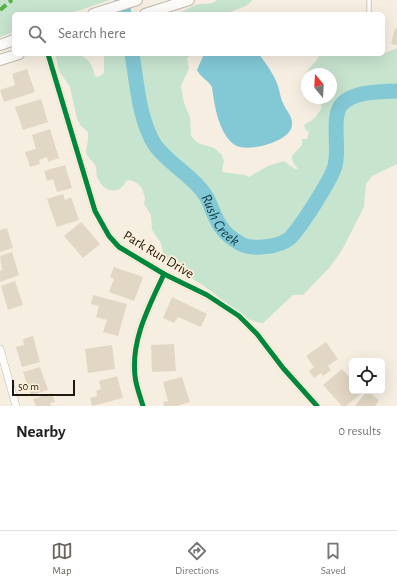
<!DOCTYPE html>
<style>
:root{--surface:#fff;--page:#f6f6f6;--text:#222;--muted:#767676;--line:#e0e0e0;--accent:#6a645a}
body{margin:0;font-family:"Alegreya Sans",sans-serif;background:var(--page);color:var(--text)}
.controls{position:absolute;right:12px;bottom:12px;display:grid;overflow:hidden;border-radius:6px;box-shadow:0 4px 16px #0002}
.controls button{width:36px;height:36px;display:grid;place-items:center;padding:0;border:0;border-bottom:1px solid var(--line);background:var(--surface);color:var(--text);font:20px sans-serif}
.compass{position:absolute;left:301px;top:68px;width:36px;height:36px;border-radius:50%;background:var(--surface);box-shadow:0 4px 16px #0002;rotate:342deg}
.scale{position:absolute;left:12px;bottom:10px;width:63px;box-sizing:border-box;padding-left:4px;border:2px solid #1e1911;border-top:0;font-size:11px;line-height:14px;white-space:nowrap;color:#1e1911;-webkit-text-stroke:3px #fef0d9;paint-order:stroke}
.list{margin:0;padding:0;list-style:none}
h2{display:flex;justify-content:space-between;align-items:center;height:52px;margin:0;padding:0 16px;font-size:17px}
h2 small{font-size:13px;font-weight:400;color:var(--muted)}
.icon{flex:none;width:22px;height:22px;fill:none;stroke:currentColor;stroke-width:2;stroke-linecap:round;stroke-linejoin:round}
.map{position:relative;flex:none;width:397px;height:406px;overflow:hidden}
.search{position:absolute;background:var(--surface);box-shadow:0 4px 16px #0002;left:12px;right:12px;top:12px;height:44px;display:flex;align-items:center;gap:10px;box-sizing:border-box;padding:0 14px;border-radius:6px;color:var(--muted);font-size:15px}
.sheet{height:124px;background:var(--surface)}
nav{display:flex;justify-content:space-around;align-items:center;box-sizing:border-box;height:56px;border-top:1px solid var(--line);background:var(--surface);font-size:11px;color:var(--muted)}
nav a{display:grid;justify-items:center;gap:2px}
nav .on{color:var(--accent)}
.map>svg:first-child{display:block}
</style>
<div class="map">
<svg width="397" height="406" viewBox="0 0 397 406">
<rect width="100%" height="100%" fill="#f6eee1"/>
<g fill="#c7e4cf">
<path d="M0,0H110L68,14H14V32L0,37Z"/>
<path d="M217,0H253L246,6L225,14H175C183,12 188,8 196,5C204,2 210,6 217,0Z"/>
<path d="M397,48V164L372,176L366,184L364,207L342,250L330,267L303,295H293L263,323C243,322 227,302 211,291C196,281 181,271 167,262L164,257L161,243L152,230L151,215L144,204L145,198L142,188L137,183L130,180L126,181C119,196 103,192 97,177C96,174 97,169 95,165C93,161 88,158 86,153C86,149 89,140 88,132L81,126L77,119L70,87L59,71L56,57L58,54C78,54 90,53 95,76L98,77L104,73V54H192L187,58L189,68L181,86L184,103L190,117L191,136L198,143L214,148L221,154L224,161L222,172L245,175L249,177L268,166L284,161L295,169H298C286,155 294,155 302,145V139H307L309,132L306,130L304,125L315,118L321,109L322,98H331V74H307V84C301,69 316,66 320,54H343L350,56L356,54H383Z"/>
</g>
<path fill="#83c8d5" d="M204,54H259C266,64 274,74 278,86C280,92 280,97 283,103C286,111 293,116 292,125C291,142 247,153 235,145C219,135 214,104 212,87C208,80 201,78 197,70Z"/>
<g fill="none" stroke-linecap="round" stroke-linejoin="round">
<g stroke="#83c8d5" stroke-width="15">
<path d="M122,0L124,14"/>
<path id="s1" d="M132,54C137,83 139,120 155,145C169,165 200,180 209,202C217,222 221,233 241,244C252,250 280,247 290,238C301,227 328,184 334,169C341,151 330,117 342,104C354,91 380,92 397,91"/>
</g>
</g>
<g fill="#e2d7c4">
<path d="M395,28L397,29V45L391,44Z"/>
<path d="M27,69L35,92L4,102L0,90L15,85L12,74Z"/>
<path d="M41,99L48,122L23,130L15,107Z"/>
<path d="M50,129L59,158L48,162L47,157L39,160L40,164L30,167L25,152L36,149L32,135Z"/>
<path d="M65,165L72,188L57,192L53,179L47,181L44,171Z"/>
<path d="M63,194L65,200L71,197L79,220L57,227L47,199Z"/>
<path d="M81,222L100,244L83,258L64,236Z"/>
<path d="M7,228L13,248L0,252V230Z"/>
<path d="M12,252L19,275L0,282V271L2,270L0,256Z"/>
<path d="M114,267L143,277L134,301L109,292L114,279L110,277Z"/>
<path d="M15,281L23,305L8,310L1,286Z"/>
<path d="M93,295L127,304L118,336L103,332L107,320L96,317L99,306L91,304Z"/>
<path d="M172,297L207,314L201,327L178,317L174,323L163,318Z"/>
<path d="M33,336L40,362L22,367L16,347L24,345L23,339Z"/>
<path d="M326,342L338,359L328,366L331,370L323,376L321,373L314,378L309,371L314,367L306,356Z"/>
<path d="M174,344L176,371L152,372L151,345Z"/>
<path d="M112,345L115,369L88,373L85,349Z"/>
<path d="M40,367L48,390L31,395L23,372Z"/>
<path d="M342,369L352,380V391L363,392L346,406H342L323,385Z"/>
<path d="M117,376L123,398L92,406L90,398L97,396L96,391L101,389L99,381Z"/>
<path d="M182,377L190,402L177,406H164L163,402L168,401L163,382Z"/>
<path d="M367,391L379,400L375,406H355Z"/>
<path d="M52,393L55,402L50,403L51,406H36L33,399Z"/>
</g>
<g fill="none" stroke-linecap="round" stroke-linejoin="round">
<g stroke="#c0bab0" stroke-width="5">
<path id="service" d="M369,0V14"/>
</g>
<g stroke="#c0bab0" stroke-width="8">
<g id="minor">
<path d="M48,54L95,211L109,236L119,247L164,274L207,295L239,316L257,334L283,368L317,406"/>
<path d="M0,349L16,406"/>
<path d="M143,406C140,396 136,386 135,376C131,339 149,307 164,274"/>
</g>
</g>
<g stroke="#c0bab0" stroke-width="12">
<g id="secondary">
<path d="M93,14L137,0"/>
<path d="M145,14L189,0"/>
<path d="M0,45L14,40"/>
<path d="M0,60L19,54"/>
</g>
</g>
<use href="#service" stroke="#fefcfa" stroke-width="3.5"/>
<use href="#minor" stroke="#fefcfa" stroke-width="7"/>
<use href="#secondary" stroke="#fefcfa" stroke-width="10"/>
<path stroke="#55b144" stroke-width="4" stroke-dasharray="8 4" stroke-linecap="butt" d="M0,10L12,0"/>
<g stroke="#fef0d9" stroke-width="8">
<g id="cycleway">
<path d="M48,54L95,211L109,236L119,247L164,274L207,295L239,316L257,334L283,368L317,406"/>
<path d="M143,406C140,396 136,386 135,376C131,339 149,307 164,274"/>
</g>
</g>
<use href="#cycleway" stroke="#00873e" stroke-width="5"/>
</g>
<g text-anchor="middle" stroke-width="3.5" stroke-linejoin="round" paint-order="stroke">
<g font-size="14" fill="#1e1911" stroke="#fef0d9">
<text transform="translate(159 254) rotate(31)" y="5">Park Run Drive</text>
</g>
<g font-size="15" font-style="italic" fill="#15424d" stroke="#fef0d9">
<text dy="5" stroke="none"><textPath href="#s1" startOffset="195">Rush Creek</textPath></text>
</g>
</g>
</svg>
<div class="controls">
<button><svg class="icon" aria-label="locate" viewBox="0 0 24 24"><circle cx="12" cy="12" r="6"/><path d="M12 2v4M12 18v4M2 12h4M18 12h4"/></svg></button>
</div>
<svg class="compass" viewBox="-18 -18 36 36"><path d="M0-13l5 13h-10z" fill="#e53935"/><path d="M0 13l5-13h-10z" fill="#767676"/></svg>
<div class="scale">50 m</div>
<div class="search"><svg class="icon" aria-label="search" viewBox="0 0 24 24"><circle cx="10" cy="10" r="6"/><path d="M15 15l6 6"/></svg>Search here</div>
</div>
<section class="sheet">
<h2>Nearby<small>0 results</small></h2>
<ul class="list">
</ul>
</section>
<nav>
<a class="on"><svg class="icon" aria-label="map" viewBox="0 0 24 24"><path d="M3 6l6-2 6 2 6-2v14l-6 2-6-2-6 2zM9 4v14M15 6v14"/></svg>Map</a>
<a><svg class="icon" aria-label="directions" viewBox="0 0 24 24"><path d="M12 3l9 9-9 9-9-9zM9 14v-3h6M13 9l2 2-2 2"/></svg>Directions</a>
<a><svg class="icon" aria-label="saved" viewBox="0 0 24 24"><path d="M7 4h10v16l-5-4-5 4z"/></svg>Saved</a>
</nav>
